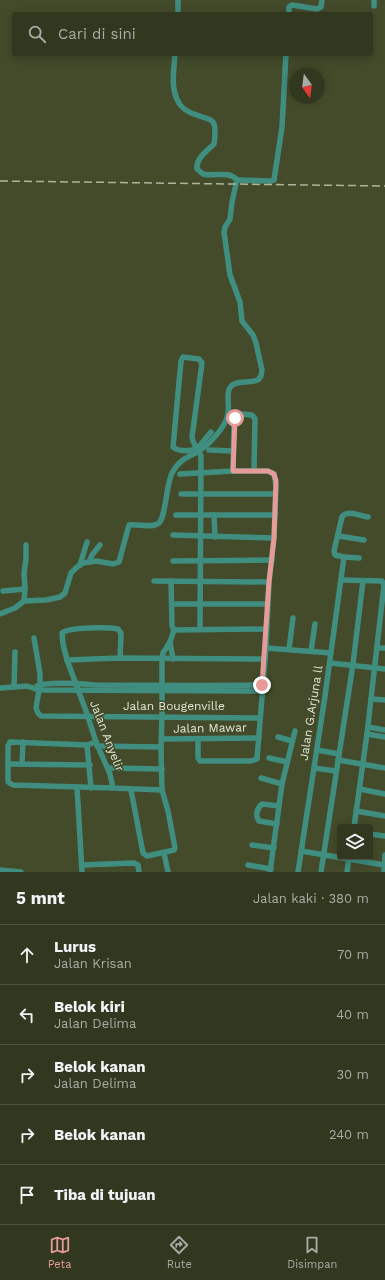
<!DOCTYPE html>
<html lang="id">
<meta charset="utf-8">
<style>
:root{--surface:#323820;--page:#3a3f29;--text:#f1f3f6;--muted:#a8aca5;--line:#4d523e;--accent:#e69b98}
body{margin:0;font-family:"Work Sans",sans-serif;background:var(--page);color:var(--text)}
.controls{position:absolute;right:12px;bottom:12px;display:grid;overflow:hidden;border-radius:4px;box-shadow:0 2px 10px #0003}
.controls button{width:36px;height:36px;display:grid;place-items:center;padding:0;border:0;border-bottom:1px solid var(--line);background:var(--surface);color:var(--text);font:20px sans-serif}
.compass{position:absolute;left:289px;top:68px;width:36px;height:36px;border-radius:50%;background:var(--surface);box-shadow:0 2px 10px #0003;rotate:166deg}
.stop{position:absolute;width:12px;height:12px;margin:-9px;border:3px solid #e69b98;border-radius:50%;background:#fff}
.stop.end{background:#e69b98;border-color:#fff;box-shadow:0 1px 4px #0008}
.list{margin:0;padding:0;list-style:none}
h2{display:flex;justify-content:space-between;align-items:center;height:52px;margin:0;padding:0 16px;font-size:17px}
h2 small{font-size:13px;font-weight:400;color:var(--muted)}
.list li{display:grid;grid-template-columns:26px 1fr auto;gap:12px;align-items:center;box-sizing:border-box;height:60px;padding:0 16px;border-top:1px solid var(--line)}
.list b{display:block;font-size:15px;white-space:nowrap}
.list p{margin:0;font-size:13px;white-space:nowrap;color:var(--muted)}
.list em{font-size:13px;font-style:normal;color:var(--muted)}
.icon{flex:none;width:22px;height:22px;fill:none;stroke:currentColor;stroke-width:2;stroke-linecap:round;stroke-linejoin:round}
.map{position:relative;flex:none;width:385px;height:872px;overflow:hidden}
.search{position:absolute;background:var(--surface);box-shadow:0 2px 10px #0003;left:12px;right:12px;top:12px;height:44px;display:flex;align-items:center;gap:10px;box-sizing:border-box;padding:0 14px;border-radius:4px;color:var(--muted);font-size:15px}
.sheet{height:352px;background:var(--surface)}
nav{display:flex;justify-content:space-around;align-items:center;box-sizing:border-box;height:56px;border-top:1px solid var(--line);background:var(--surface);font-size:11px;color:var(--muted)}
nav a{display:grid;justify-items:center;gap:2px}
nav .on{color:var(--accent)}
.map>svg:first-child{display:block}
</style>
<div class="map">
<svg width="385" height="872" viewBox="0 0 385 872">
<rect width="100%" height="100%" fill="#434b2a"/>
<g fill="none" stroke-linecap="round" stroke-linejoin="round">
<g stroke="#3f8e80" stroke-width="5.5">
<path d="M374,6V0"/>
<path d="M178,14V0"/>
<path d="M289,14V7L292,5L317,9L321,7L322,0"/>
<path d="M237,180L271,181L274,180L282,127L286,54"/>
<path d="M209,450L233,451"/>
<path d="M233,471L234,419L236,415L241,414L252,415L255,419L254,471"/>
<path d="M180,474L233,471H268L274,474L276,486L274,538L269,582L266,648L257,759L251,761H200L198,758V739"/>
<path d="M181,494H275"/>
<path d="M176,515H275"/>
<path d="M214,515L215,537"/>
<path d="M173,535L274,538"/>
<path d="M339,536L364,540"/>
<path d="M359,558L344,557L335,555L334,551L342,517C347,509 360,516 368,517"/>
<path d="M173,561L272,560"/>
<path d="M89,562L92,555L100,545"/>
<path d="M80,565L87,542"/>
<path d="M341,580L382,581L384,585L367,734L354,827"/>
<path d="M154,581L269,582"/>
<path d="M3,591L25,589"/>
<path d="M24,601L25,589L24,573L26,559V545"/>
<path d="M172,604H268"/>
<path d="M0,614L15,608L24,601L46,600L60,597L65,593L71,573L77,567L83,563L96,561L113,564L119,562L129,525C138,523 151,529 159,523C166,516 166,485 172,473C182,454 196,457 209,443C216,436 227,423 228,413C230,404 224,389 234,384C241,381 250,383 258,380L261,376L262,370L256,343L253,335L242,321L240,302L230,275L224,232L225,227L230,219L232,202L237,180C229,170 214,177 203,174L197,169C196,158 207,151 214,144C215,139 215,135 215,131C215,128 215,125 213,122C210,116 187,117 179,103C170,89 174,70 175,54"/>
<path d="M200,629L201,456C198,449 193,445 192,437L202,363L199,359L183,357L181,361L173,447C179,452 189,451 197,449L211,432"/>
<path d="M174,630L266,629"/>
<path d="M34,638L40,674V684L36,708L38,713L41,716L260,718"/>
<path d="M170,642L173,659"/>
<path d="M266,648L331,653"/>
<path d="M377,648H385"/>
<path d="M289,649L293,618"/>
<path d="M311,651L315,624"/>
<path d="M120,658L121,633L118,629C109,627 68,627 62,633L63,644L67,660L86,711L96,742L110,774L113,788L162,790"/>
<path d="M67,660L120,658L264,659"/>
<path d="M330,663L385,669"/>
<path d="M37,686C50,681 82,684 97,685C152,685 207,686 262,685"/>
<path d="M14,687L15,652"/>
<path d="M0,688L27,686L39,690L262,691"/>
<path d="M371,699L385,700"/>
<path d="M368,727L385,730"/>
<path d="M367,734L385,737"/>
<path d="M278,737L292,741"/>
<path d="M162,739L259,738"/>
<path d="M96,742L87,745L10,742L8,746V782L13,785L113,788"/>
<path d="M87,745L91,788"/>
<path d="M97,746L161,747"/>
<path d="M317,750L339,754"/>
<path d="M269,758L287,762"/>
<path d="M338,760L385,768"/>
<path d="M8,764L90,765"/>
<path d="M22,764L23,742"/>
<path d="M108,768L162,769"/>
<path d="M314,768L336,771"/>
<path d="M261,778L282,784"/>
<path d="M77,787L82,872"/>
<path d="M360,789L385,794"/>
<path d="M131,790L143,853L147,856L174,850L175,848L168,811L162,790L161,747L162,717V659L163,653L170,642L174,630L172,626L171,581"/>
<path d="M356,811L385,816"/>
<path d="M277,824L259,821C255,816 257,808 262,804L279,806"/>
<path d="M370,834L385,836"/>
<path d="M252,845L274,848"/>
<path d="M301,851L384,865"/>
<path d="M164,853L168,872"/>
<path d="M82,865L134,863L138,865L139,872"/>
<path d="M248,865L271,869"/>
<path d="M0,870L21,872"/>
<path d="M270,872L282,784L295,731"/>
<path d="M298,872L325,696L344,557"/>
<path d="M321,872L353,664L363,581"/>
<path d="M347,872L349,857"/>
<path d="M384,872L385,855"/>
</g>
<path stroke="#b0b69f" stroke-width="1.5" stroke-dasharray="8 4" stroke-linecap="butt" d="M0,181L385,186"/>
</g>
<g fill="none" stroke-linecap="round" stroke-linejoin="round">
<path stroke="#e69b98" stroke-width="5" d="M235,418L233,471H268L274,474L276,481L274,538L269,582L262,685"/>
</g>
<g text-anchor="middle" stroke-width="3" stroke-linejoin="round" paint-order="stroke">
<g font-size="12" fill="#e1e6d3" stroke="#434b2a">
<text x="174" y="710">Jalan Bougenville</text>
<text transform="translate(311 713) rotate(-81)" y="4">Jalan G.Arjuna ll</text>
<text transform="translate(210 728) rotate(-1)" y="4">Jalan Mawar</text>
<text transform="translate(107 736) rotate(69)" y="4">Jalan Anyelir</text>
</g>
</g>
</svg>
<div class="controls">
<button><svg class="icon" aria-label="layers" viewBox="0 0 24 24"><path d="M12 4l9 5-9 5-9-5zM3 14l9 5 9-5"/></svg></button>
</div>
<svg class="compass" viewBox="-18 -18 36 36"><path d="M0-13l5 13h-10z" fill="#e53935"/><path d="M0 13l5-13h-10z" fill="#a8aca5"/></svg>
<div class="stop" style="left:235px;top:418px"></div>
<div class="stop end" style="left:262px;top:685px"></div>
<div class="search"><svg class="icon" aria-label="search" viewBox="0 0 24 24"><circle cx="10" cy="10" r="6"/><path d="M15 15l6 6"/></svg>Cari di sini</div>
</div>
<section class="sheet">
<h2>5 mnt<small>Jalan kaki · 380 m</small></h2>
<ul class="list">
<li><svg class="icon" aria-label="ahead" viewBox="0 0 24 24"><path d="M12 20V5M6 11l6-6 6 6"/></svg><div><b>Lurus</b><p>Jalan Krisan</p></div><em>70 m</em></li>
<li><svg class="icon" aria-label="left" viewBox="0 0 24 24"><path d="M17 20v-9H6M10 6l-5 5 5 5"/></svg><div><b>Belok kiri</b><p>Jalan Delima</p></div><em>40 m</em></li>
<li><svg class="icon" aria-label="right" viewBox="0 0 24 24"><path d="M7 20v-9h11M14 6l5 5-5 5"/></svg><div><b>Belok kanan</b><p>Jalan Delima</p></div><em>30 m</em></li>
<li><svg class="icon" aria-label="right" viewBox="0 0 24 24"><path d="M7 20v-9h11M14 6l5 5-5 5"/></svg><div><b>Belok kanan</b></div><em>240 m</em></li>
<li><svg class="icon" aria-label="arrive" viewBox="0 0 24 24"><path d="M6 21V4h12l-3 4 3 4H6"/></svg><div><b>Tiba di tujuan</b></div></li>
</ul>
</section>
<nav>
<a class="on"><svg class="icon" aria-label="map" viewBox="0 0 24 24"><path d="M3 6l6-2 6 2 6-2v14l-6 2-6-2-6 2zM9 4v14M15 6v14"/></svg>Peta</a>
<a><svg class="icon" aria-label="directions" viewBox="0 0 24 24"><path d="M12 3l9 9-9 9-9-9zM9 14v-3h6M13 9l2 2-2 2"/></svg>Rute</a>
<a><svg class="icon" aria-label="saved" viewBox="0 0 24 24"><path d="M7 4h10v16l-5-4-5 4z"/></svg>Disimpan</a>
</nav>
